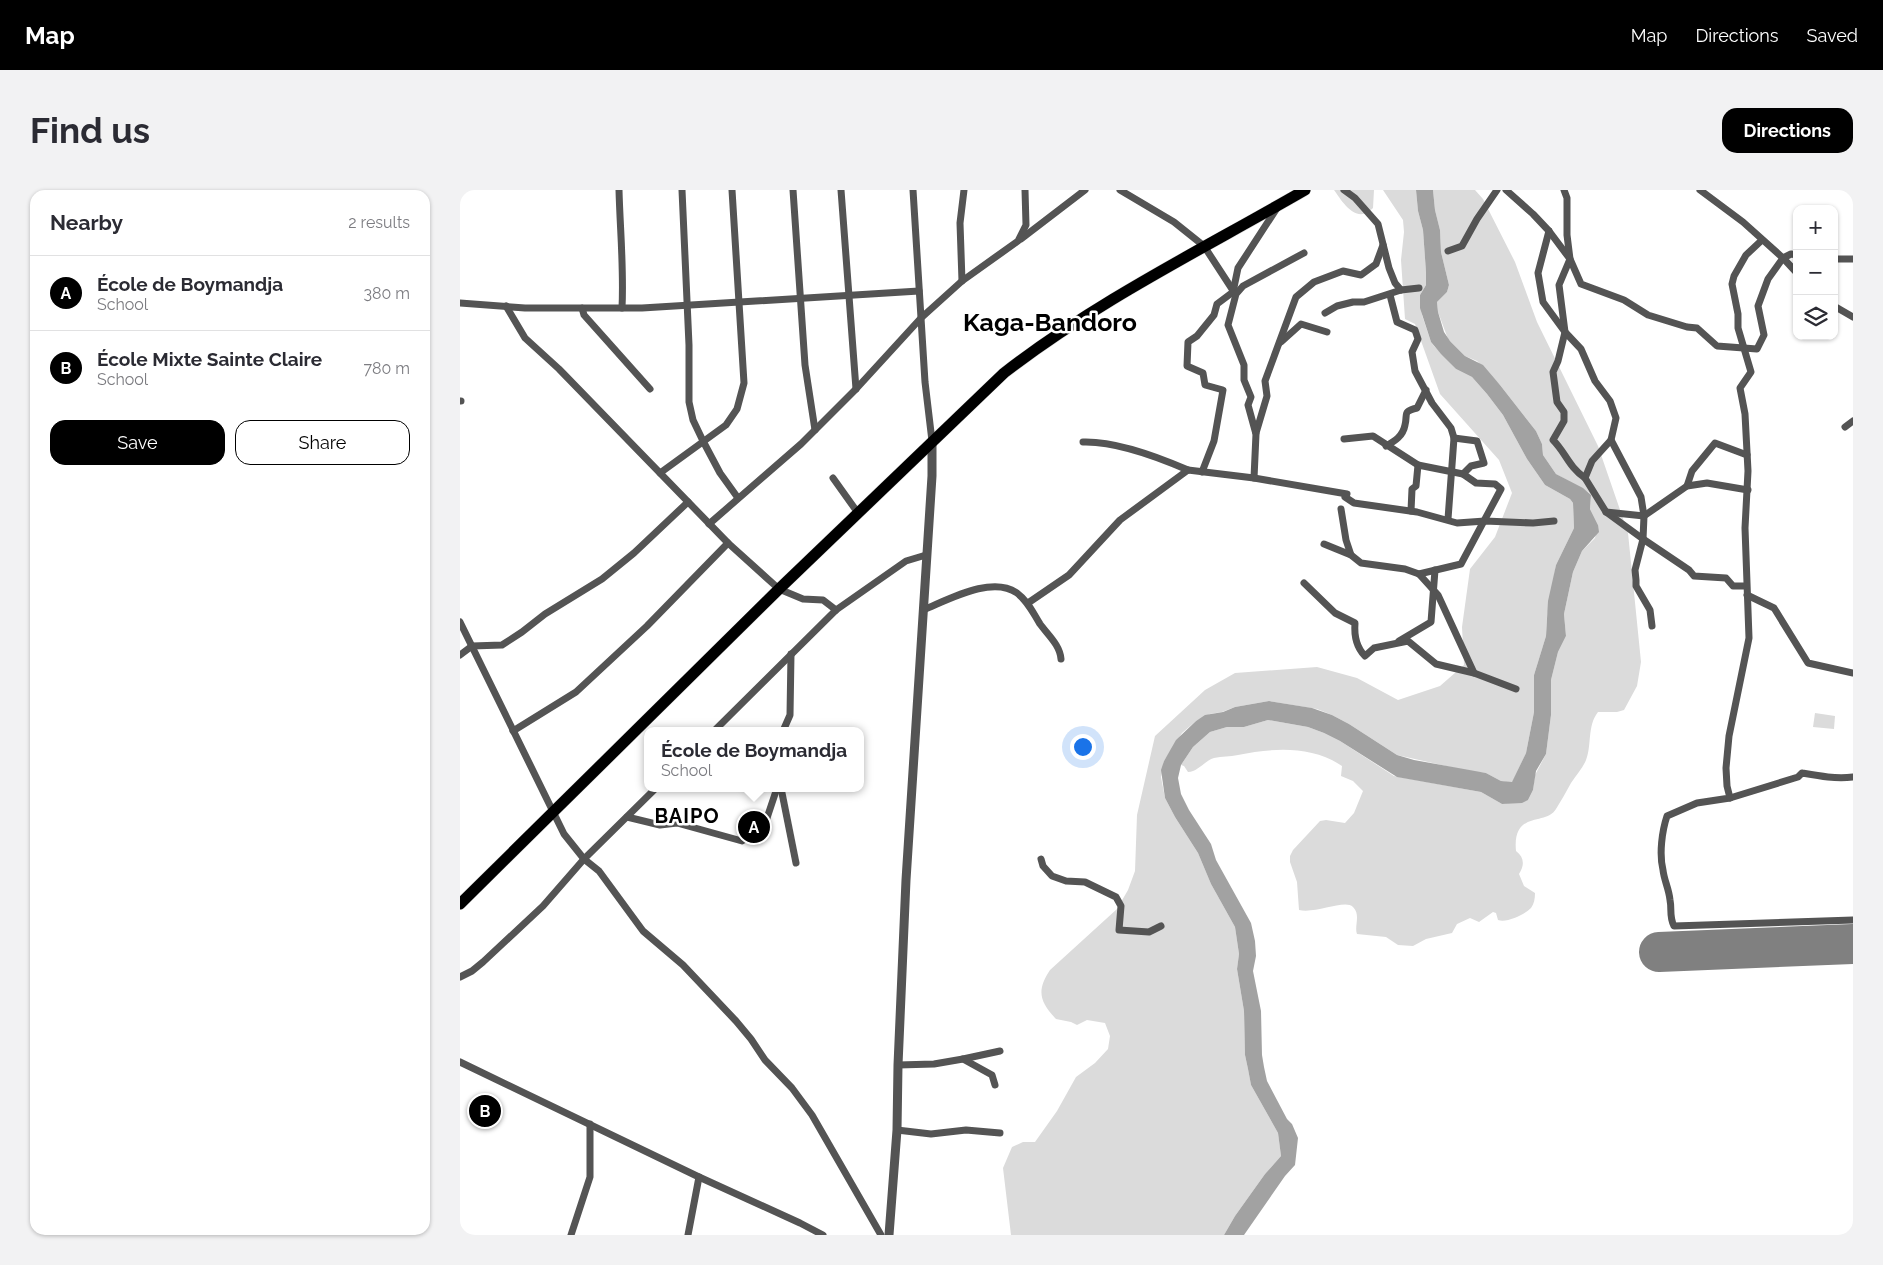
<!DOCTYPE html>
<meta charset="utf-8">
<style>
:root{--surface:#fff;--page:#f2f2f3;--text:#2b2b33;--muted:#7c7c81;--line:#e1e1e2;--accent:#000}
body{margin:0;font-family:Raleway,sans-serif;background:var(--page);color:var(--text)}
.controls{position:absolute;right:15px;top:15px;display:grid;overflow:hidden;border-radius:10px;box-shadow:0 1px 4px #0004}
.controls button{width:45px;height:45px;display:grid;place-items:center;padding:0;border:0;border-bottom:1px solid var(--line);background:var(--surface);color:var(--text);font:25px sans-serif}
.you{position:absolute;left:622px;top:556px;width:18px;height:18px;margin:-12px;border:4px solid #fff;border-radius:50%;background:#1a73e8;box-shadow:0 0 0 8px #1a73e833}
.badge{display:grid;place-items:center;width:32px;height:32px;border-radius:50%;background:var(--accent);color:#fff;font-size:16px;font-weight:700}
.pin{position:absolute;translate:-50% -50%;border:2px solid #fff;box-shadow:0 1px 5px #0006}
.popup{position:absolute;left:184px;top:537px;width:220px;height:65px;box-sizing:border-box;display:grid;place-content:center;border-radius:10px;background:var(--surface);filter:drop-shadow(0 1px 4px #0005);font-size:16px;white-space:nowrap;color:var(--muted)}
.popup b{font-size:19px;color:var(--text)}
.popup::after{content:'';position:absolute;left:50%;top:100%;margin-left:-10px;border:10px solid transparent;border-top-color:var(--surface)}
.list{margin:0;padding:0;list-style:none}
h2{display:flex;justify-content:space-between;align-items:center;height:65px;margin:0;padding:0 20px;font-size:21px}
h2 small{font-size:16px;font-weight:400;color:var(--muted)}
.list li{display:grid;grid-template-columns:32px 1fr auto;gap:15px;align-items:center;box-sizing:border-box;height:75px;padding:0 20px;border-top:1px solid var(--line)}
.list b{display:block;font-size:19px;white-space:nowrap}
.list p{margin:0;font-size:16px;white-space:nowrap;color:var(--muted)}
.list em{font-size:16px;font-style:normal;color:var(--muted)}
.actions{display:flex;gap:10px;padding:15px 20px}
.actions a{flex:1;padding:11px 0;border:1px solid var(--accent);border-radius:15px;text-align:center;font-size:18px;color:var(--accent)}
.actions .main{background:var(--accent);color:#fff}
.icon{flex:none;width:28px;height:28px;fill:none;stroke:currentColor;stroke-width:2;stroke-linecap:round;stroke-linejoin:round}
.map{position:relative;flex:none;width:1393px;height:1045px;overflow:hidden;border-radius:15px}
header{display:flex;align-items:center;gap:30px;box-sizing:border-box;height:70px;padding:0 25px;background:var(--accent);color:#fff}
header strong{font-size:24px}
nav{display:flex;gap:28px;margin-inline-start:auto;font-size:18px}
.intro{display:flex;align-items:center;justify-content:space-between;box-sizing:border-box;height:120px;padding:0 30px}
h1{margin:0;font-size:35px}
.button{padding:12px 22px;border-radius:15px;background:var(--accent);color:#fff;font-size:18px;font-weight:700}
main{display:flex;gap:30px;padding:0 30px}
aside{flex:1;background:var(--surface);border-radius:15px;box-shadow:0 1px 4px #0004}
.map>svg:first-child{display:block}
</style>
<header>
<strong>Map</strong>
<nav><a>Map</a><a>Directions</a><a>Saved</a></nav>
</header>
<div class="intro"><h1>Find us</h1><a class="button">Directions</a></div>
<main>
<aside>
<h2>Nearby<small>2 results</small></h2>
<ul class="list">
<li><span class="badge">A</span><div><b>École de Boymandja</b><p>School</p></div><em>380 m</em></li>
<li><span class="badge">B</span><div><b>École Mixte Sainte Claire</b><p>School</p></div><em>780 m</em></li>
</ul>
<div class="actions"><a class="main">Save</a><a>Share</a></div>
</aside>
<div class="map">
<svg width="1393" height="1045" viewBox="0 0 1393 1045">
<rect width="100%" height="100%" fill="#fff"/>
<g fill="#dbdbdb">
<path d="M874,0H914L913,18C897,35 883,13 874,0Z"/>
<path d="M923,0H956L958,21L963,40L966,82V95L960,105L962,125L971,152L974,156L996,179L1012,187L1027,204L1043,225L1067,269L1085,295L1110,309L1113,313L1114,338L1096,375L1087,427L1086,446L1074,485V522L1066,563L1052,593L1041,591L1026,583L1008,581L937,565L889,534L872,525L857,519L809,511L775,517L762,522L750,524L736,531L722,543L704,571L701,587L705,608L715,627L738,663L751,694L775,737L779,764L777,779L784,821L785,865L788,879L791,895L818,943L821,966L805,984L775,1026L764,1045H551L543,978L552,957L563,952H575L597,921L616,887L635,873L648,859L650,846L645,833L627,830L617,835L611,832L596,829C580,812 576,801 590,780L657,719L668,700L675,681L677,625L695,546L745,500L775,483L857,477L897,488L938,510L980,496L1004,475L1002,437L1010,379L1035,347L1052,303L1039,270L980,204L955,134L945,129L941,70L944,42L943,30Z"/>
<path d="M973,0H1015L1023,9L1055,72L1077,132L1138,256L1168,343L1181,472L1177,496L1164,520L1157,522H1138C1127,536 1132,555 1126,570C1123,578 1116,585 1111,593C1106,602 1101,611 1096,619C1086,636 1052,620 1056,661C1064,667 1065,675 1059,684L1064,696L1075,703C1075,709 1074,714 1071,718C1064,725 1047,733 1038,730L1036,723L1033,722L1019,732L1010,728L997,734L992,743L966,749L953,756L938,755L926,747L897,744C894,736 901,725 893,717C885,709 856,724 839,720L837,692L830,672V666L833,660L860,631L866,630L885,633L894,623L903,601L893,591L881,586L882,576C851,555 812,558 778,565C770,567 762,566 754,568C744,571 738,582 728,582L724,576L721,575L733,557L750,542L767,537H784L808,530L848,537L864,543L880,551L934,586L1021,602L1042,614L1068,610L1073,600L1075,585L1086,564L1091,525V490L1098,462L1106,446L1104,424L1113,382L1122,361L1135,348L1138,335L1130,319L1131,305L1128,302L1096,284L1083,265L1082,254L1076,241L1040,195L1017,171L1005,166L988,149L978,122L977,112L987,102L989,95L981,62L980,40L975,20Z"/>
<path d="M1355,523L1375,526L1374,539L1353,537Z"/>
</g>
<path fill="#a2a2a2" d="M956,0H973L975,20L980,40L981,62L989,95L987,102L977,112L978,122L984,142L990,151L1005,166L1023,175L1040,195L1076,241L1082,254L1083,265L1096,284L1123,298L1131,305L1130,319L1138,335L1139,342L1122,361L1113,382L1104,424L1106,446L1098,462L1091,490V525L1086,564L1076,581L1073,600L1068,610L1062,613L1042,614L1021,602L937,587L880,551L864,543L848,537L808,530L784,537H767L750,542L733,557L721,575L718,588L721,604L729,620L751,654L756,670L791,733L795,751L796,766L793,781L801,821L802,865L804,877L807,891L827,929L832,934L838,948L835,975L825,986L784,1045H764L775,1026L805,984L821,966L818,943L791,895L788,879L785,865L784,821L777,779L779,764L775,737L751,694L738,663L715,627L705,608L701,580L704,571L716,550L736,531L745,525L763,522L775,517L809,511L852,518L872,525L889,534L937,565L954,570L1026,583L1041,591L1052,592L1066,563L1074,522V485L1086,446L1088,411L1096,375L1114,338L1113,313L1110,309L1085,295L1067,269L1043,225L1027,204L1012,187L996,179L981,164L971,152L960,118V105L966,95V82L963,40L958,21Z"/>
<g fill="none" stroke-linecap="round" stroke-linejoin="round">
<path stroke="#808080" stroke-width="40" d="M1199,762L1393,754"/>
<g stroke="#dbdbdb" stroke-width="12">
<path id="primary" d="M0,714L319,399L544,183C637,111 743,59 845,0"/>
</g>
<g stroke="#545454" stroke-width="7">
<path d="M159,0C160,39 164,79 162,118"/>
<path d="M222,0L229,155V212L233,230L243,251L260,283L278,308"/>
<path d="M333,0L345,175L355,240"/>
<path d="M381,0L396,199"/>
<path d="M453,0L465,192L472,251"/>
<path d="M660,0L714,32L744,56L774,102"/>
<path d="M884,0L895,8L918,34L929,78L935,93L941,100"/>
<path d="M1046,0L1073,24L1089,41L1110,69L1121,94L1164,110L1188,125L1227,137L1237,138L1257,156L1297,159L1304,145L1298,116L1308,89L1323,68L1331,64L1337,65"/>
<path d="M1104,0L1107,8V45L1110,69L1099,95L1105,142L1098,171L1093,182L1097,212L1104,222V231L1093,250C1106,263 1108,276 1125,288"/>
<path d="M1240,0L1283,32L1323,68L1337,83"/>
<path d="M1089,41L1078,83L1083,112L1105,142L1121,159L1135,191L1150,211L1156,228L1151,250L1181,307L1184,326L1183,349L1175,380L1176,390V396L1190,420L1192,436"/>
<path d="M561,49L625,0"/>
<path d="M1302,50L1286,65L1274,86L1272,94L1278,124V138L1291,182L1280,198L1285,224L1288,281L1285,338L1289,448L1269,546L1266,578L1267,596L1270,608L1237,613L1207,626C1202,641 1199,664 1203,680C1204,690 1209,699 1210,710C1212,719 1209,727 1214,736L1393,730"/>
<path d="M988,61L1002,56L1017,29L1037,0"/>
<path d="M1374,69H1393"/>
<path d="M502,91L500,33L504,0"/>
<path d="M930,105L937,132L955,140L958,149L952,162L955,181L972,213L991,238L994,248L988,329"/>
<path d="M0,113L65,118H182L459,101"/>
<path d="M46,116L65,148L99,179L268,353L319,399L343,409L363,410L376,420"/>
<path d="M1374,116L1393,127"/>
<path d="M122,118L124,125L190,199"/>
<path d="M865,123L877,116L893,112H904L941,100L959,98"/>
<path d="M821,152L841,134L867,142"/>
<path d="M0,211H1"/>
<path d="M1385,237L1393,231"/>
<path d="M796,243L807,206L805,191L836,107L854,92L883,81L901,85L916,74L923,55"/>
<path d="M994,248L1017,251L1024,273L1011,276L1003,284"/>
<path d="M884,249L913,246L958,275L1003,284L1016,293L1035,294L1041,299L1001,374L959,384"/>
<path d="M1151,250L1132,271L1125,288L1146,322L1183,349L1229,380L1234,386L1266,388L1273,396H1286"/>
<path d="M623,252C655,251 698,267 728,280"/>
<path d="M926,256C935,251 943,246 945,235C948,223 942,222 957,218L966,200"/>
<path d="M742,282L754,251L763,200L745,195L743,183L727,176L728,152L737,146L754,125L757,114L773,102L778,78L817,18"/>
<path d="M200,283L266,235L277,219L284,193L272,0"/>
<path d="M373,288L398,323"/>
<path d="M794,288L796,244L788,215L791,207L784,190V175L768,135L776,104L783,96L844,63"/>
<path d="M1227,296L1232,281L1255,253L1287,265"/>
<path d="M885,307L894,313L957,322L997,333L1025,331L1073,333L1094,331"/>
<path d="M881,319L886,350L891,365"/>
<path d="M951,321L952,299L956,296L958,275"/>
<path d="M1146,322L1184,326L1227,296L1247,293L1288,300"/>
<path d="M249,334L341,254L396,199L461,128L502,91L558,51L566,35L565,0"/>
<path d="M864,354L891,365L901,373L945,379L959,384L978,405L1014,483L1056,499"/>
<path d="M844,393L875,423L895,433C894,446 896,457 905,466L914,458L948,451L976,474L1014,483"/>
<path d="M1287,405L1314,418L1348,473L1393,483"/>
<path d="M568,413L609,385L660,330L728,280L794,288L887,304"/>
<path d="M463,420C488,410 532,385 557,403C568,411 573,423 580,434C588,445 600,455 601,469"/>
<path d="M0,432L104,644L124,669L139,681L183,741L223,775L276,831L291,849L305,870L332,898L352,925L421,1045"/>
<path d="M939,451L971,432L975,380"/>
<path d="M0,465L12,456L42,455L62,442L85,424L142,389L174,363L228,312"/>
<path d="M53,541L116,502L187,436L268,353"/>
<path d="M254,541L376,420L446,371L466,365"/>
<path d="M323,541L330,525L331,464"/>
<path d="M321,598L336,673"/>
<path d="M1270,608L1338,587L1342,583C1359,586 1375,589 1393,587"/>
<path d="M167,627L200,635L217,633L282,651L305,634L317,598"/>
<path d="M581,669L583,676L592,686L606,691L625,692L656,707L661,716L659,740L689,742L701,736"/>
<path d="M0,787L12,781L23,772L83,716L124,669L196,598"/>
<path d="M503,869L540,861"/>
<path d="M0,872L239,987L340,1033L363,1045"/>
<path d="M438,875L474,874L503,869L532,885L535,895"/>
<path d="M437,940L471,944L506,940L540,943"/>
<path d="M111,1045L130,987V934"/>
<path d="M228,1045L239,987"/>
</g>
<path stroke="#545454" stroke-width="9" d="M429,1045L437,940L438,875L446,690L472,286V251"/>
<use href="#primary" stroke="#000" stroke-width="11"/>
</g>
<g text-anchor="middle" stroke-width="5" stroke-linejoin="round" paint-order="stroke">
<g font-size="20" font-weight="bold" letter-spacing="1" fill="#000" stroke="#fff">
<text x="227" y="633">BAIPO</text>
</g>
<g font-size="25" font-weight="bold" fill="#000" stroke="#fff">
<text x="590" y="141">Kaga-Bandoro</text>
</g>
</g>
</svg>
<div class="controls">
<button>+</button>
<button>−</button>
<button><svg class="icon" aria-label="layers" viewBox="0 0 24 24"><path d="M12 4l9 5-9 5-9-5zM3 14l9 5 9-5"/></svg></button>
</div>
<div class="you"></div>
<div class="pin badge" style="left:294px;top:637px">A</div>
<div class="popup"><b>École de Boymandja</b>School</div>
<div class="pin badge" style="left:25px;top:921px">B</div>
</div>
</main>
